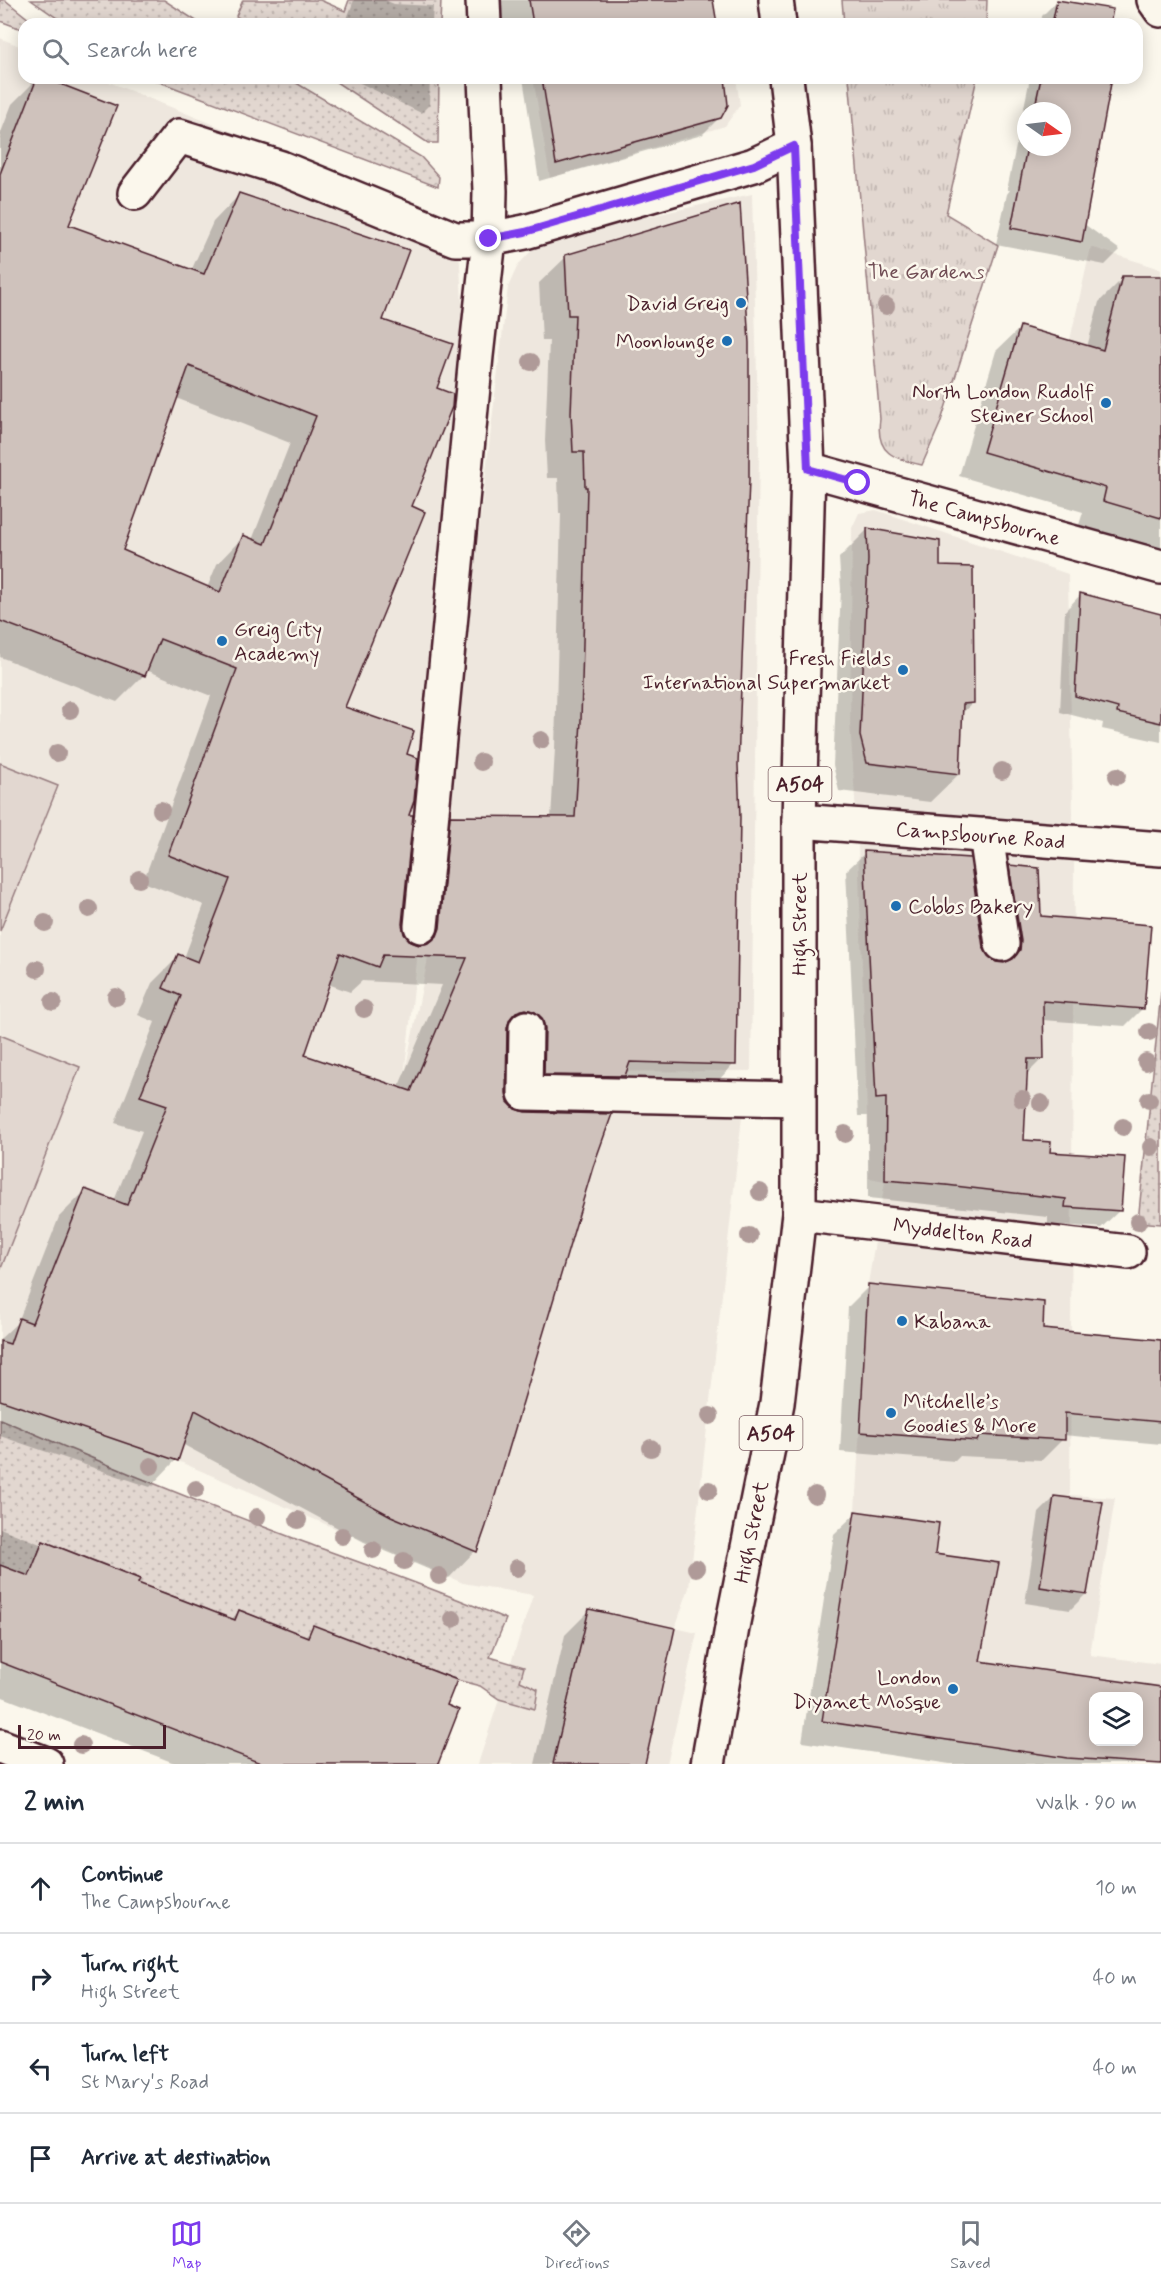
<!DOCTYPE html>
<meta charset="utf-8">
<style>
:root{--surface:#fff;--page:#f2f2f3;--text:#1f2937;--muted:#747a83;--line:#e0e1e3;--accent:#7c3aed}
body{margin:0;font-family:Mynerve,sans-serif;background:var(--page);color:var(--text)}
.controls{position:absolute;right:18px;bottom:18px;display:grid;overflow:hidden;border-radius:12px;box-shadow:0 3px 15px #0003}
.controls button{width:54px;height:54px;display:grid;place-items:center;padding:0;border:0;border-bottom:2px solid var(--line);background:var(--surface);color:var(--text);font:30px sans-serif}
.compass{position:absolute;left:1017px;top:102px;width:54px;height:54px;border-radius:50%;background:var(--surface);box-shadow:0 3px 15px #0003;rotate:104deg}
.scale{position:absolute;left:18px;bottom:15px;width:148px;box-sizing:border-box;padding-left:6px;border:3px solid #4a1f2b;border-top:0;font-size:16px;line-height:21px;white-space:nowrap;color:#4a1f2b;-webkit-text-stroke:4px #fbf7ec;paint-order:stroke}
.stop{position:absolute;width:18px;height:18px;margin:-14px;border:4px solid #7c3aed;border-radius:50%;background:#fff}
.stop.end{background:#7c3aed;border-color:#fff;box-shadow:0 2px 6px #0008}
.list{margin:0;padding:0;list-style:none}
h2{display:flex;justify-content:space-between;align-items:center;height:78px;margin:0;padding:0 24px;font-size:26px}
h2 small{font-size:20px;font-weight:400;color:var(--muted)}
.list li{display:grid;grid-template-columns:39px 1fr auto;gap:18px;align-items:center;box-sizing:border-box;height:90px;padding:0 24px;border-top:2px solid var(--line)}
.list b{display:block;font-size:22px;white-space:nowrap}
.list p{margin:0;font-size:20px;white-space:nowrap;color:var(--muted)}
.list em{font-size:20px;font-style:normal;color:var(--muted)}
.icon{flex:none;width:33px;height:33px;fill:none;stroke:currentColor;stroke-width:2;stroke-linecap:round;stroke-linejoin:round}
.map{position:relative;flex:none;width:1161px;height:1764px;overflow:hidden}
.search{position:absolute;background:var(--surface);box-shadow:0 3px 15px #0003;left:18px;right:18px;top:18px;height:66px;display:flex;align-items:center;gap:15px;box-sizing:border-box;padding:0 21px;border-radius:18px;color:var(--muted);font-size:22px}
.sheet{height:438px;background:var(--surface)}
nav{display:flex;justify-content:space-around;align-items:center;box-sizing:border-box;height:84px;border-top:2px solid var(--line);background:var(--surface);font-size:16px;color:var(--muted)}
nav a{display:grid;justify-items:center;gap:3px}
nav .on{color:var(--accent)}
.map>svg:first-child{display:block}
</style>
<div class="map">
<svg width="1161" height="1764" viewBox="0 0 1161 1764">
<defs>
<pattern id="grass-dots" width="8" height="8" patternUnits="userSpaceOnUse" patternTransform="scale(1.5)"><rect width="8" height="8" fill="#e2d7d0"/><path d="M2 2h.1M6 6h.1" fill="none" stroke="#c3b8b3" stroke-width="1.8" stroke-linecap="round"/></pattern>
<pattern id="park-tufts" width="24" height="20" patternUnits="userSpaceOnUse" patternTransform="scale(1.5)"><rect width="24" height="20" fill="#e2d7d0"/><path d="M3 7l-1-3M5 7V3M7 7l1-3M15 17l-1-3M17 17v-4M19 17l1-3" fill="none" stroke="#c3b8b3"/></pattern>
</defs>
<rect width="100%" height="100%" fill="#fbf7ec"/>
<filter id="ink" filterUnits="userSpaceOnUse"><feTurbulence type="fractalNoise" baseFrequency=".0167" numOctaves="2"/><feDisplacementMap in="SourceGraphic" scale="12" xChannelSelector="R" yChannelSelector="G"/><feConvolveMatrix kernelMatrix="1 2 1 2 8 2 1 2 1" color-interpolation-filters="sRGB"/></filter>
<g filter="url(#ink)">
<g fill="#eee7de" fill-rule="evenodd">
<path d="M0,38L24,48V78H99L444,218L458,229L465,357L421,926L404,1076L427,963L508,287L518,265L533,249L567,234L752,194L759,449L751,1071L546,1072V1103L742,1117L689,1588L675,1628L697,1633L667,1764H478L533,1595L463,1583L178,1461L0,1400Z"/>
<path d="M533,78H736L740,105L725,126L550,178Z"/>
<path d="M1091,247L1161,269V520L1103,501L1106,488L1033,466L1070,340Z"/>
<path d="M876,510L1068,574L1074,863L1070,1495L1115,1498L1090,1655L1161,1664V1764L1068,1758L822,1721L855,1511L868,1284L885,1181L869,1178L858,845L850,723L852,528L859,513ZM1094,1696H1138V1742H1094Z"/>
</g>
<g fill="url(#grass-dots)" stroke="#967b7e" stroke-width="1.5">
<path d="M0,0H5L35,24H24V30L0,21Z"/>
<path d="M31,0H164L201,24H71L57,18Z"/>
<path d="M243,0H320L345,11L349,0H441L440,24H248L236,16Z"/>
<path d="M149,78H288L421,157L439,177L438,187Z"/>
<path d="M330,78H439L438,143H428Z"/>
<path d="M1161,992V1224L1138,1222Z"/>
<path d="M0,1419C99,1462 200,1503 301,1541C369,1566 439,1590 506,1619L490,1657L524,1667L520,1681L538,1689L535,1709L499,1699L480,1686L457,1680L402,1659L380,1715L291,1682L268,1622L239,1610L220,1657L195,1647L209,1610L151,1588L140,1617L127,1611L139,1578L43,1541L29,1577L0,1565Z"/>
</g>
<g fill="url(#park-tufts)" stroke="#967b7e" stroke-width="1.5">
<path d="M842,0H987L986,24H844Z"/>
<path d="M849,78H977L946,214L998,245L940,424L922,465C894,459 875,453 880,419Z"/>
</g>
<g fill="#e2d7d0" stroke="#967b7e" stroke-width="1.5">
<path d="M0,763L58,786L0,931Z"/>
<path d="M0,1035L80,1067L0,1271Z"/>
</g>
<g fill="#0003" fill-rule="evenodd">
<path d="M354,0H385L394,4L433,6L432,24H345Z"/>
<path d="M499,0H712L715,24H499Z"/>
<path d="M1058,0L1112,10L1109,24H1041L1042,16Z"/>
<path d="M38,78H41L67,226L191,271L213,222L239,195L381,320L435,389L411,506L343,708L405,755L406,817L401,924L403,935L410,943L415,945L424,844L451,817L551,819L555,748L561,513H559L558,478H547L545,441L549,341H542L539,283L566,257L737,765L734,1064L708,1091L518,1101L516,1045L506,1037L505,1093L507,1102L514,1110L592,1167L475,1551L449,1578L364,1542L182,1444L176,1460L150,1487L0,1436V1339L18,1322L59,1217L86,1190L114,1201L142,1131L115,1123L155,1022L138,1015L152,983L179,956L184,958L204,905L143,882L211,696L146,670L144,675L117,702L0,657V135L12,104ZM176,398L290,443L252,540L243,537L217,564L207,588L121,551ZM362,981L442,985L398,1088L303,1056L328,984L350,992Z"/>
<path d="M350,78H430L429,105L421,113Z"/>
<path d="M523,78H723L720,117L702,135L539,181Z"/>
<path d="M1030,78H1111L1062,208L1120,250L1105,265L996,244L1007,194L1010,190H1007ZM1026,111H1062V147H1026Z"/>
<path d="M1123,278L1161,280V549L1079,525L1083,512L959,476L996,351L1021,327L1087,347L1099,302Z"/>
<path d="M867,530L938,567L973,703L961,714L959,774L930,802L839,791L833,765L841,589L839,558Z"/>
<path d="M1080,595L1161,616V742L1102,729L1103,723L1060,712L1065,611Z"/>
<path d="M865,853L982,947L987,957L995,963L1003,964L992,885L1010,867L1039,918L1143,1008L1125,1026L1042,1020L1043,1058L1026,1075L1023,1141L1048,1153L1120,1210L1101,1228L1048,1224V1217L868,1198V1116H858L846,871Z"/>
<path d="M869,1286L1041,1331L1161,1342V1444L1063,1435V1439L1042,1460L960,1456L955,1461L840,1452L848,1307Z"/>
<path d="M1055,1497L1086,1594L1070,1610L1025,1603L1039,1513Z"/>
<path d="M856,1513L933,1555L978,1662L1161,1689V1764H950L802,1742L834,1534ZM1094,1696H1138V1742H1094Z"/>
<path d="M0,1528L231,1620L239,1611L304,1637L314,1627L445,1706L437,1764H177L0,1696Z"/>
<path d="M589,1611L645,1764H535L565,1635Z"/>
</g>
<g fill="#cfc2bc" stroke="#4a1f2b" stroke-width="1.5" fill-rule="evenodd">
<path d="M529,0H713L717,24H533Z"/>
<path d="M1057,0L1113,9L1110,24H1052Z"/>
<path d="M37,78H45L117,106L69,225L204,274L239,193L409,250L383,320L453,344L437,388L453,394L452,407L412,506L425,512L345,707L414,731L407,754L418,758L414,801L409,815H413L402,924L404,934L411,942L419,945L429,943L437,936L440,928L450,816L575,817L581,721L587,487H585L584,452H573L571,413L575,315H568L565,255L740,203L749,343V480L738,765L740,817L736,1065L630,1062L625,1076L544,1075L545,1028L542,1018L535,1012L526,1009L516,1012L510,1019L507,1028L506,1093L508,1102L515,1109L525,1112L612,1114L593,1167L486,1526L477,1552L391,1516L195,1410L178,1461L0,1400V1341L10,1344L19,1318L32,1323L85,1189L127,1205L167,1105L140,1096L181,996L163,988L178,954L198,962L230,879L168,855L237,669L160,639L145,676L0,621V174ZM189,366L316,416L265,544L243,535L220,592L123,550ZM340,953L378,967L383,955L467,958L411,1091L305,1055Z"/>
<path d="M542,78H725L728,105L721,118L556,164Z"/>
<path d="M1041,78H1112L1082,242L1011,228L1027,147H1062V111H1034Z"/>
<path d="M1122,276H1161V518L1103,501L1106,488L983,452L1020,326L1103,350Z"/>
<path d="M867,528L940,541V566L973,567L974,703L963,704L960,774L867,763L860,736L868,560Z"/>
<path d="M1080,593L1161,614V723L1117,713L1118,708L1075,696Z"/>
<path d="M864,851L970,858L983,947L988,956L996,962L1004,963L1013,959L1020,950L1021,941L1009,865L1039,868L1041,916L1151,925L1144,1009L1043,1001L1044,1059H1028L1024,1140L1051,1142L1050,1152L1125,1157L1121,1211L1065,1207L1066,1199L946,1185L885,1180L886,1098L876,1099Z"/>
<path d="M868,1284L1044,1302L1043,1329L1161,1340V1422L1065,1413V1440L980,1435L977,1441L860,1432Z"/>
<path d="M1054,1496L1103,1502L1087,1594L1040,1587Z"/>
<path d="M855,1511L939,1523L935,1554L999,1563L980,1661L1161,1687V1764L1067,1758L822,1721ZM1094,1696H1138V1742H1094Z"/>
<path d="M43,1541L140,1579L138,1583L235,1620L239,1610L308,1637L313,1625L457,1680L447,1705L459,1710L438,1764H263L0,1662V1565L29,1576Z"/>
<path d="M589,1609L675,1628L645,1764H553Z"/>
</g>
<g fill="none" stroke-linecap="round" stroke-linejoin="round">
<g stroke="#4a1f2b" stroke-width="38">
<g id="minor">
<path d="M483,0L484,24"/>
<path d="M1154,0L1161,10"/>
<path d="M485,78L490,191L489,239L525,232L754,165L794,146"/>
<path d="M135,193L179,136L281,168L455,239H489L476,356L421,926"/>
<path id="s1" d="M808,469L1161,567"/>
<path id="s2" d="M799,821L1161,849"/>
<path d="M986,835L1002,944"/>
<path d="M526,1028L525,1093L798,1099"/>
<path id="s3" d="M799,1214L1128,1252"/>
<path d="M0,1746L46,1764"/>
</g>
</g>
<g stroke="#4a1f2b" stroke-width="38">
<g id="major">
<path d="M776,0L779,24"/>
<path id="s4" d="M708,1764L733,1622L777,1403L799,1214V821L808,469L794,146L786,78"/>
</g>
</g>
<use href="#minor" stroke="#fbf7ec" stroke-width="33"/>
<use href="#major" stroke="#fbf7ec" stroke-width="33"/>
</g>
<g fill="#af9a98">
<circle cx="886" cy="306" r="9"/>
<circle cx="531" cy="362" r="9"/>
<circle cx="70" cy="710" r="9"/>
<circle cx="541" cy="740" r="9"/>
<circle cx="57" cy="753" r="9"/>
<circle cx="481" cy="762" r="9"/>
<circle cx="1002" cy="771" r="9"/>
<circle cx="1117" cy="776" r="9"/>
<circle cx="161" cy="810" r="9"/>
<circle cx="139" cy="879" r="9"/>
<circle cx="89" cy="909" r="9"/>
<circle cx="45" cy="923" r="9"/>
<circle cx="37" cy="969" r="9"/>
<circle cx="116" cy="997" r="9"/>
<circle cx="53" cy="1002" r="9"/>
<circle cx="364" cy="1009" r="9"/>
<circle cx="1149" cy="1032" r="9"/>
<circle cx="1146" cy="1062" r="9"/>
<circle cx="1022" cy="1099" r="9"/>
<circle cx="1149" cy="1100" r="9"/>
<circle cx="1041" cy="1103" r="9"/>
<circle cx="1123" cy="1127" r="9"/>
<circle cx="845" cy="1134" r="9"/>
<circle cx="1151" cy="1147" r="9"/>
<circle cx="760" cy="1192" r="9"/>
<circle cx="1138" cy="1222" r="9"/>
<circle cx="749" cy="1236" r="9"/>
<circle cx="710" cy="1416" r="9"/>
<circle cx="651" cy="1448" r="9"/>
<circle cx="151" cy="1466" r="9"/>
<circle cx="196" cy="1489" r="9"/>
<circle cx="709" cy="1490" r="9"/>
<circle cx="815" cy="1495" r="9"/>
<circle cx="257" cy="1517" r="9"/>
<circle cx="298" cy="1520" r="9"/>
<circle cx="342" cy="1536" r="9"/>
<circle cx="373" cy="1550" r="9"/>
<circle cx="404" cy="1561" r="9"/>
<circle cx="517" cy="1568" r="9"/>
<circle cx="696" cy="1568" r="9"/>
<circle cx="439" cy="1576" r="9"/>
<circle cx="453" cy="1619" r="9"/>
<circle cx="81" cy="1745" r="9"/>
</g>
</g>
<g fill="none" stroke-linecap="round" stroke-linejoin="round" filter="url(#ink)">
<path stroke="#7c3aed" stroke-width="8" d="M489,239L525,232L754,165L794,146L808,469L858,483"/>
</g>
<g fill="#1f6fb2" stroke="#fbf7ec" stroke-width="2">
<circle cx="741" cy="303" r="6"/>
<circle cx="727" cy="341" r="6"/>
<circle cx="1106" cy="403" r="6"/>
<circle cx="222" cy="641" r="6"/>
<circle cx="903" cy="670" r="6"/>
<circle cx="896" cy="906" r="6"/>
<circle cx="902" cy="1321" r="6"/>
<circle cx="891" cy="1413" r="6"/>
<circle cx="953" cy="1689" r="6"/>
</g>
<g text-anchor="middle" stroke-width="5" stroke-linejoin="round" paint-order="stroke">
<g fill="#fbf7ec" stroke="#7f6065" stroke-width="1.5">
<rect x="768.5" y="767" width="63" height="34" rx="4.5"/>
<rect x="739.5" y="1416" width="63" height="34" rx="4.5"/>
</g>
<g font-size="20" font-weight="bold" fill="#4a1f2b">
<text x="800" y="791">A504</text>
<text x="771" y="1440">A504</text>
</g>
<g font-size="21" fill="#704d54" stroke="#fbf7ec">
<text x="926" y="278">The Gardens</text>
</g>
<g font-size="21" fill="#4a1f2b" stroke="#fbf7ec" text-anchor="end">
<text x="729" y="310">David Greig</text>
<text x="715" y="348">Moonlounge</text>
<text x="1094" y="398">North London Rudolf<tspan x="1094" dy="24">Steiner School</tspan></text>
<text x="234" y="636" text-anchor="start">Greig City<tspan x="234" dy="24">Academy</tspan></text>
<text x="891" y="665">Fresh Fields<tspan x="891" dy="24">International Supermarket</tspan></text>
<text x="908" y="913" text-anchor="start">Cobbs Bakery</text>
<text x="914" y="1328" text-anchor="start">Kabana</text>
<text x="903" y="1408" text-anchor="start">Mitchelle’s<tspan x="903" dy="24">Goodies &amp; More</tspan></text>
<text x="941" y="1684">London<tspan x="941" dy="24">Diyanet Mosque</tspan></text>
</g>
<g font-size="21" fill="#4a1f2b" stroke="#fbf7ec">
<text dy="7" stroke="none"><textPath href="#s1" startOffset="183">The Campsbourne</textPath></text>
<text dy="7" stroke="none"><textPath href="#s2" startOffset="182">Campsbourne Road</textPath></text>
<text transform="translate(799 924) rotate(-90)" y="7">High Street</text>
<text dy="7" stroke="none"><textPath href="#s3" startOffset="165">Myddelton Road</textPath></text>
<text dy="7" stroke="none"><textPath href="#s4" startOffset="236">High Street</textPath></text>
</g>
</g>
</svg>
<div class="controls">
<button><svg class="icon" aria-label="layers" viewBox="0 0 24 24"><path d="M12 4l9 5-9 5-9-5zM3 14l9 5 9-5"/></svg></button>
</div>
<svg class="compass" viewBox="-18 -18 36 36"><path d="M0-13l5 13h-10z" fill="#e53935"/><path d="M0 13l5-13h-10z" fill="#747a83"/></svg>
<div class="scale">20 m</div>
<div class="stop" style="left:858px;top:483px"></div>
<div class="stop end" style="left:489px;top:239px"></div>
<div class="search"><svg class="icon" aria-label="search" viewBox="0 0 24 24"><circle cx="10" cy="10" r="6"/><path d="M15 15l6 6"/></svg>Search here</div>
</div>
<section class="sheet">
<h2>2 min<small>Walk · 90 m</small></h2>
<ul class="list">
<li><svg class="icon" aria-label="ahead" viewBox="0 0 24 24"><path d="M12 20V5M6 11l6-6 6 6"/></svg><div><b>Continue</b><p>The Campsbourne</p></div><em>10 m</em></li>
<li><svg class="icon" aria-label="right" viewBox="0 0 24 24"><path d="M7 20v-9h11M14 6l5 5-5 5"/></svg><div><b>Turn right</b><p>High Street</p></div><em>40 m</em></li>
<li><svg class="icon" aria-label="left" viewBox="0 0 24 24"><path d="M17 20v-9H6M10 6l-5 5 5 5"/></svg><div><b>Turn left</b><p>St Mary's Road</p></div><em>40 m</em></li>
<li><svg class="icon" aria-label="arrive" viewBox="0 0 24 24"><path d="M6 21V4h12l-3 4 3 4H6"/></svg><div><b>Arrive at destination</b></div></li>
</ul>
</section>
<nav>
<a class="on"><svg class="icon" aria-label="map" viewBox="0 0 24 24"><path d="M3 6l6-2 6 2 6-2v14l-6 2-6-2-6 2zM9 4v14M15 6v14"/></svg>Map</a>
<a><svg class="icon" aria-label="directions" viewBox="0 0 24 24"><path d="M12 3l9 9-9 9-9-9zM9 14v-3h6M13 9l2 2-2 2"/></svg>Directions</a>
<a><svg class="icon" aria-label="saved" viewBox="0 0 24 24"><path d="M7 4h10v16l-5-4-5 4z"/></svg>Saved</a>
</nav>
